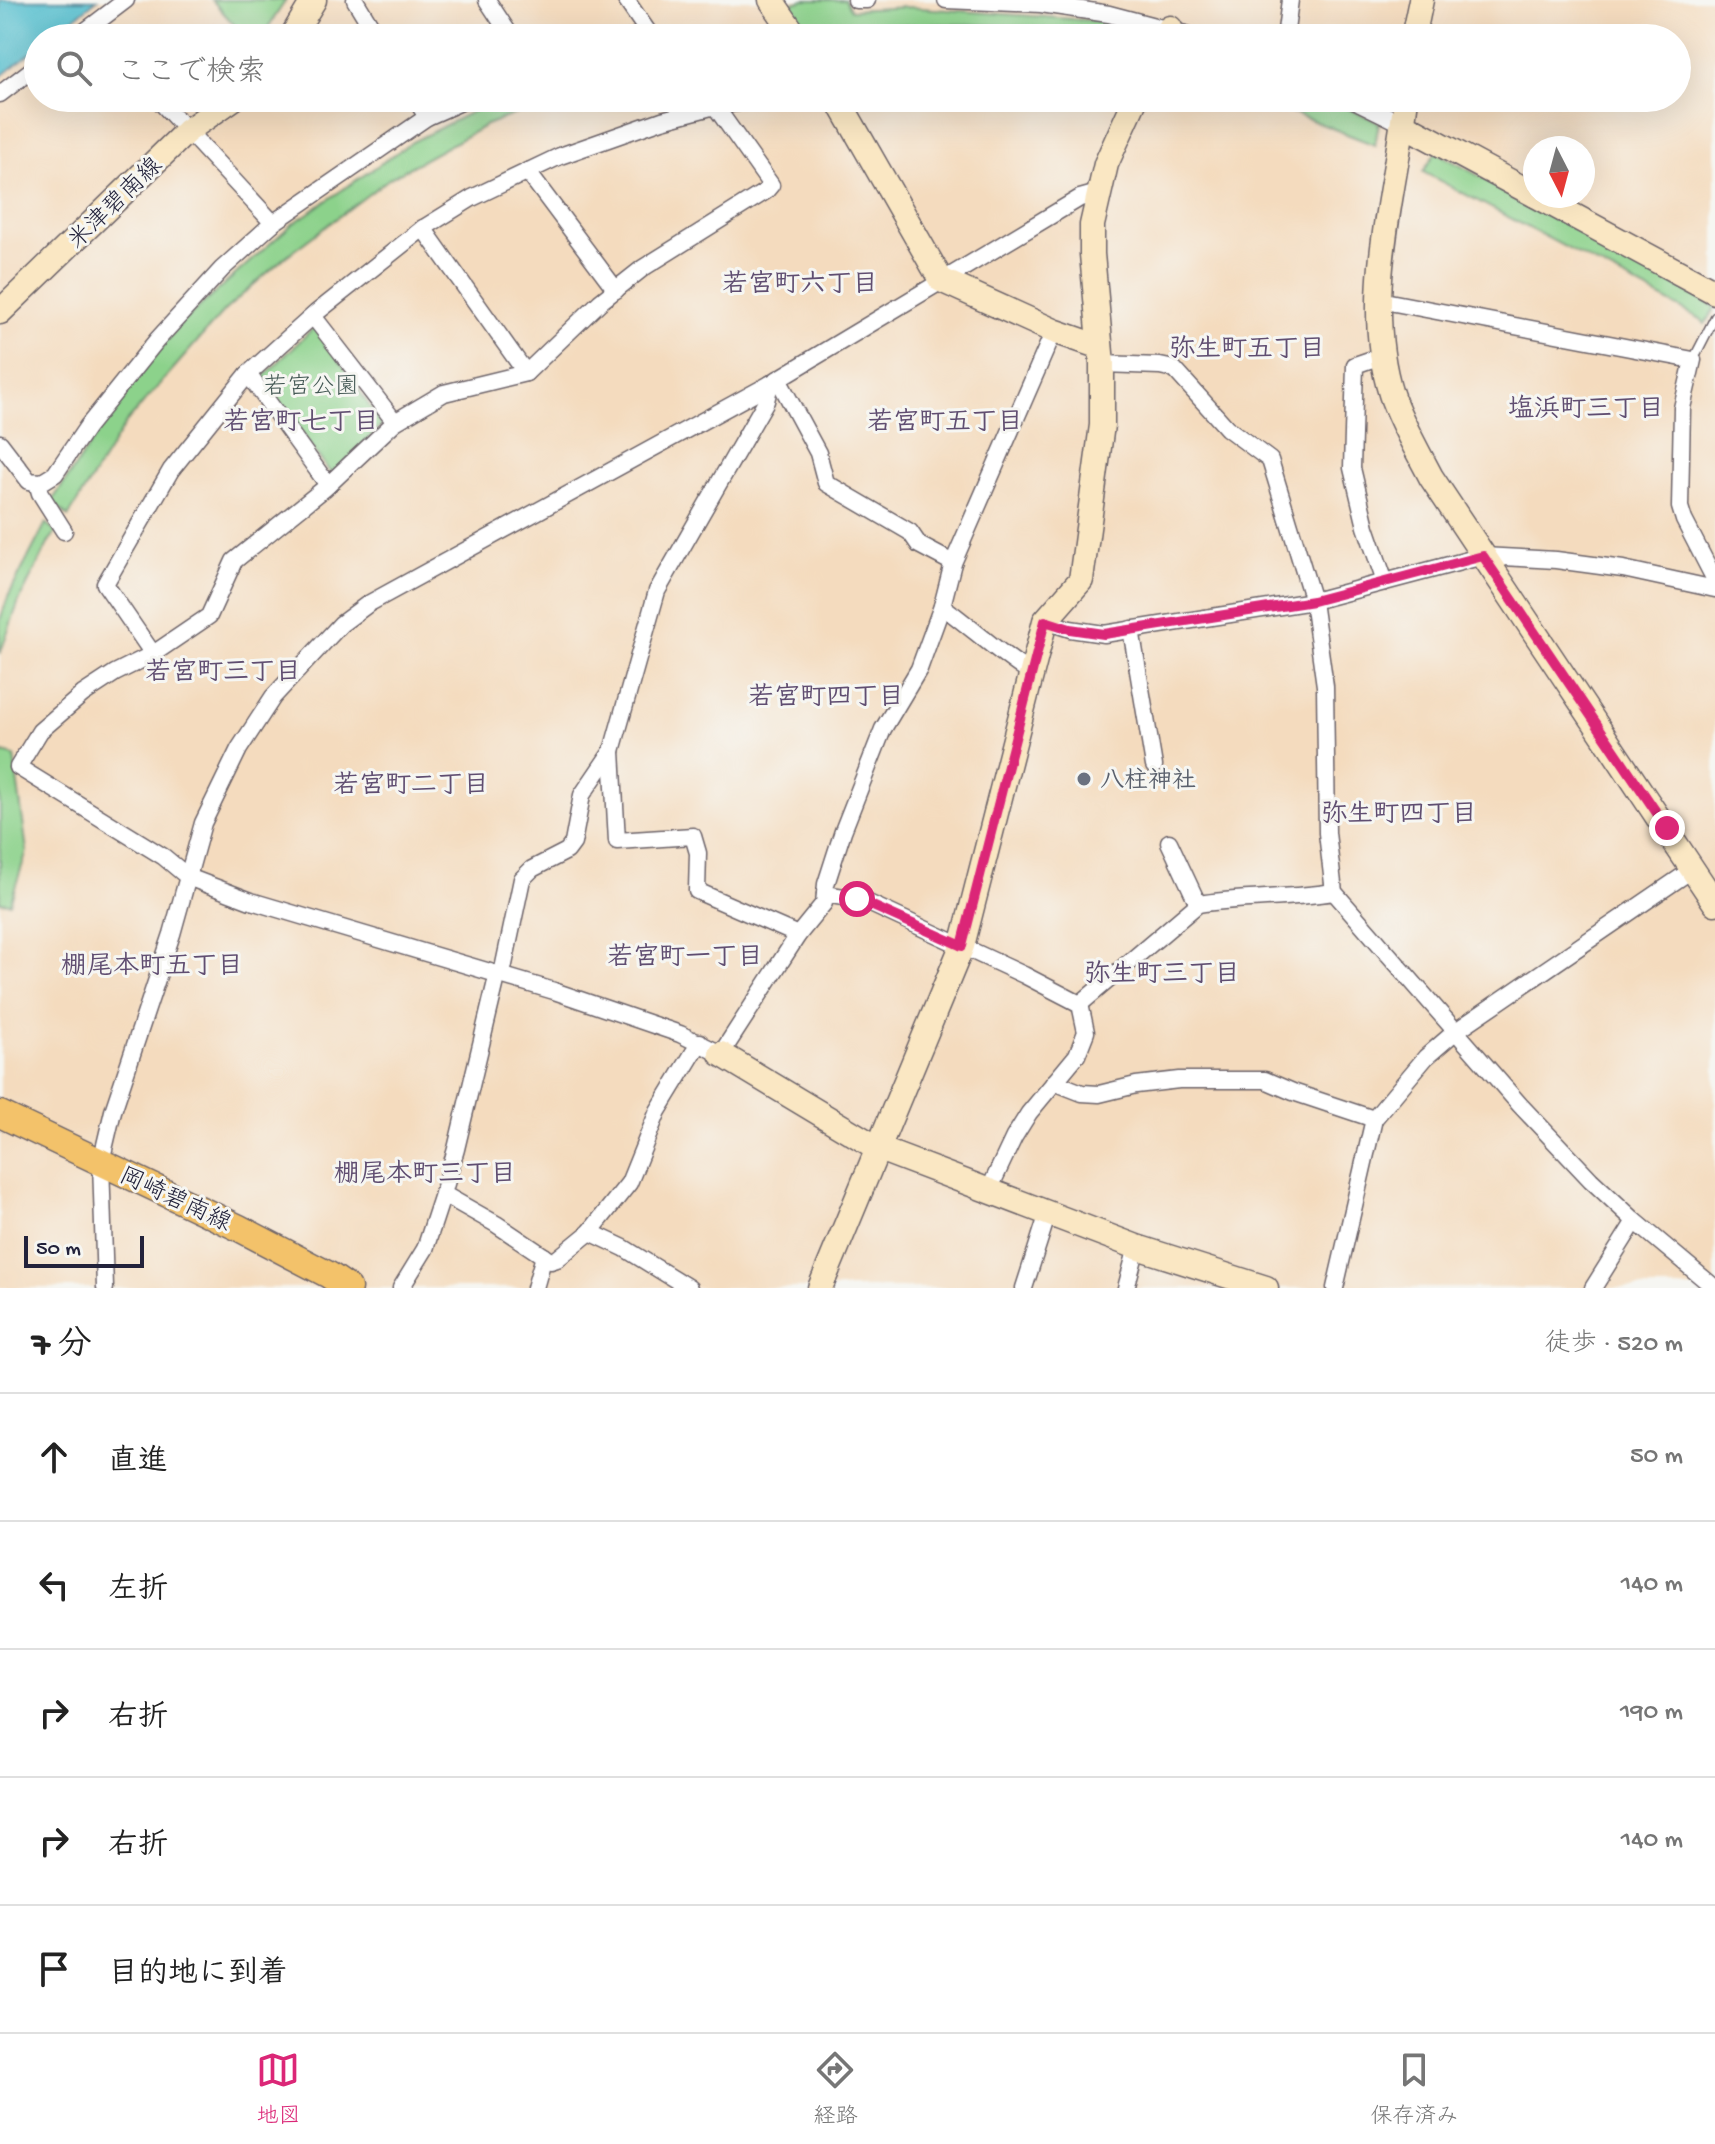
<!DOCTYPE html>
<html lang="ja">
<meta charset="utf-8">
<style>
:root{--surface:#fff;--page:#f6f6f6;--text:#222;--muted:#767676;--line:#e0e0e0;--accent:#db2777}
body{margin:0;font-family:"Gochi Hand","Klee One",sans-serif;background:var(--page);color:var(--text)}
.compass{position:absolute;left:1523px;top:136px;width:72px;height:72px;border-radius:50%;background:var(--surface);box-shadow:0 8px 32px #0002;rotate:174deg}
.scale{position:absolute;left:24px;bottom:20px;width:120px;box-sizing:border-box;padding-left:8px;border:4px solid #22223b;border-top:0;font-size:22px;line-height:28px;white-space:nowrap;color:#22223b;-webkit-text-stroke:6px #f6f6f2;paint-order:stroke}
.stop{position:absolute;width:24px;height:24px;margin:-18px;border:6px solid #db2777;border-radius:50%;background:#fff}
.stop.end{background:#db2777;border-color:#fff;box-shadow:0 2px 8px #0008}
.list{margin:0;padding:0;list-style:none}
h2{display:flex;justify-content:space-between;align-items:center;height:104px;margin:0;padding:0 32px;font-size:34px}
h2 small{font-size:26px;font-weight:400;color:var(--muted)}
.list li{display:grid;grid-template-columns:52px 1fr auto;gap:24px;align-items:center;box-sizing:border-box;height:128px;padding:0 32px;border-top:2px solid var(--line)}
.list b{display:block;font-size:30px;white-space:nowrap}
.list em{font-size:26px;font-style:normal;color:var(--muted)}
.icon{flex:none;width:44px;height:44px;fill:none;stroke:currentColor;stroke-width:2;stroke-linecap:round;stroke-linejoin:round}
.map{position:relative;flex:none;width:1715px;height:1288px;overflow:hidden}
.search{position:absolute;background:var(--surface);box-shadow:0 8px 32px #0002;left:24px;right:24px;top:24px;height:88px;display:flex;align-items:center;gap:20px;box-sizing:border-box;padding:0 28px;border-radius:44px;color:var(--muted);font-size:30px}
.sheet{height:744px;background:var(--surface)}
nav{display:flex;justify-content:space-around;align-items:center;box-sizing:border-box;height:112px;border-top:2px solid var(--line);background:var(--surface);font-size:22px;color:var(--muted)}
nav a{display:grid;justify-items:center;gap:4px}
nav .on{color:var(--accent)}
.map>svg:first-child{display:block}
</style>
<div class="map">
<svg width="1715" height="1288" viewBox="0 0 1715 1288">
<rect width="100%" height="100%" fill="#f6f6f2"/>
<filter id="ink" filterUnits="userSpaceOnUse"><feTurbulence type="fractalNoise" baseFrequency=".0125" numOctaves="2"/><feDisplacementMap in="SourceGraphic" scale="16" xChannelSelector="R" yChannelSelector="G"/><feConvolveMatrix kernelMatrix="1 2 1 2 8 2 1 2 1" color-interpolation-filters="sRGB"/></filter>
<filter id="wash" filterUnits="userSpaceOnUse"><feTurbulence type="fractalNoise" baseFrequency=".006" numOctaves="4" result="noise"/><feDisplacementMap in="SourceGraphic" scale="32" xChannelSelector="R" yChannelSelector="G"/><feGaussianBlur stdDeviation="1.8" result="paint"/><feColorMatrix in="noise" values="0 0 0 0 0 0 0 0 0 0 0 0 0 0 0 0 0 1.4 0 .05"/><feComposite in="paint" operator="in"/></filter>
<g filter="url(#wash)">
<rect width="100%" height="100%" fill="#f4dbbe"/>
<g fill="#8cd28b" stroke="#577a63" stroke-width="2">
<path d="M212,0H286L261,38H246Z"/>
<path d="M805,0H845L851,10L907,7L1100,21L1145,32L1149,37C1110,44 1071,32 1032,28C956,21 878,26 802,28L788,4Z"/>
<path d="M773,19L785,35L772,38H669Z"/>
<path d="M499,98H558L486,125L390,178L285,257L224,311L125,424L68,517L52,501L123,396L179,325L291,225L412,142Z"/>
<path d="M1255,98H1324L1379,122L1375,145Z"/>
<path d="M1436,152L1715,307L1705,324L1701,319L1423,172Z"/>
<path d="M316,325L382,425L332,475L261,379Z"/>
<path d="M46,523L56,533L50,540L19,601L0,654V620L8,597Z"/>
<path d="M0,752L14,756L27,851L10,903L0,902Z"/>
</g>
<path fill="#53bece" stroke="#3a7084" stroke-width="2" d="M0,0H97L49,38H38V47L0,77Z"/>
</g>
<g filter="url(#ink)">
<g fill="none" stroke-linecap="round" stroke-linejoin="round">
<g stroke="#6c6369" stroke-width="11">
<path id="lane" d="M1693,360L1715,317"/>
</g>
<g stroke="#6c6369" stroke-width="19">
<g id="street">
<path d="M355,0L378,38"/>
<path d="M487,0L512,38"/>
<path d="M626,0L648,32L630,38"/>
<path d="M856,0H867"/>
<path d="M946,0L1041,4L1109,14L1200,38"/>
<path d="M76,38L126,0"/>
<path d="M1285,38L1290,0"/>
<path d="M0,94L38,65"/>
<path d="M157,98L273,223"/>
<path d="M415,98L427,117"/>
<path d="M1350,98L1403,124"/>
<path d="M715,106L771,185L766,191L643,268L600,302L526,373L444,393L395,422L325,488L234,561L209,616L153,654L115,673L83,694L40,731L18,767L164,857L188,877L251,901L554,991L680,1034L721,1054L798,935L824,903L826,884L843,831L883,729L919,669L942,606L953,563L1054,331"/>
<path d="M527,171L616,290"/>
<path d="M423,228L526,373"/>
<path d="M1379,300L1693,360L1682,408L1680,507L1684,520L1715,580"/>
<path d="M313,316L395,422"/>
<path d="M1384,355L1355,365L1352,468L1366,527L1385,582"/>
<path d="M1102,364L1160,366L1174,369L1227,428L1270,460L1313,601L1325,686L1327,833L1334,892L1520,1105L1591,1180L1635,1221L1715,1288"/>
<path d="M248,374L328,485"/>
<path d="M778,379L818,453L826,483L910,532L919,545L953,563"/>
<path d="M0,443L29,481L42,482L55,474L87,427L157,340L222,269L273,223L427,117L470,98"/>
<path d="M37,483L40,493L64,531"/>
<path d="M942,606C972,628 999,653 1030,673"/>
<path d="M1045,621L1070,629L1104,634L1173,623L1313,601L1483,556L1556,560L1623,569L1715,589"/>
<path d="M1131,629L1154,766"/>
<path d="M153,654L105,584L171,470L248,374L316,313L422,229L472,198L560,156L662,120L715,106L772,98"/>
<path d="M612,751L617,841L693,836L698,853L697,891L798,935"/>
<path d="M1169,842L1198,904"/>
<path d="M825,894L862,900L1024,975L1080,1004"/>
<path d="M502,974L522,879L532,869L567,851L573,843L582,795L612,751L657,591L766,401L770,384"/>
<path d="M1080,1004L1198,904C1243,897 1289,899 1334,892"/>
<path d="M1054,1082L1082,1093L1099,1094L1136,1085L1179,1080H1265L1293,1092L1374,1119"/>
<path d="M989,1190L1014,1137L1029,1113L1077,1055L1086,1032L1080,1004"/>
<path d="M443,1194L496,1224L551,1261L557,1259L590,1232L629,1183L658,1111L700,1042"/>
<path d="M590,1232L624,1248L689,1288"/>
<path d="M105,1288L101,1162L113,1111L172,934L203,823L239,749L273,697L341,624L368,604L770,384L1080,198L1098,193"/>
<path d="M401,1288L425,1249L443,1194L456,1149L498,973"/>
<path d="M535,1288L544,1256"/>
<path d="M1024,1288L1048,1213"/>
<path d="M1126,1288L1137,1247"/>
<path d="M1335,1288L1374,1119L1426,1057L1456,1031L1693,869"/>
<path d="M1593,1288L1635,1221"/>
</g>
</g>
<g stroke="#6c6369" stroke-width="27">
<g id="secondary">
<path d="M771,0L797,38"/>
<path d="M291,38L314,0"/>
<path d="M1165,38L1170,28"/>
<path d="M1413,38L1421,0"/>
<path d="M837,98L941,280L1054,331L1100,347"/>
<path d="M1406,98C1395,194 1361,299 1391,394C1401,423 1417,450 1431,477L1715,903"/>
<path d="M1403,124L1535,195"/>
<path d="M1537,196L1715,292"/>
<path d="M0,312L187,131L234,98"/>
<path d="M721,1054L879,1149L1137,1247L1266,1288"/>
<path d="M820,1288L962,946L1045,621L1081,580L1102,425V364L1092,254V225L1106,164L1136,98"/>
</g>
</g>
<g stroke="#6c6369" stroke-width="29">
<path id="primary" d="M0,1114L239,1228L329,1275L348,1288"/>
</g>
<use href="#lane" stroke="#fff" stroke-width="8"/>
<use href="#street" stroke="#fff" stroke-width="16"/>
<use href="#secondary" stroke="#fae7c3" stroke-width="24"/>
<use href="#primary" stroke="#f3c26a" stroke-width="26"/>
</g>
</g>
<g fill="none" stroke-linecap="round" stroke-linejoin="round" filter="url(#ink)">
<path stroke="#db2777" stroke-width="10" d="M857,899L962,946L1045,621L1070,629L1104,634L1313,601L1483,556L1667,828"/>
</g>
<circle fill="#6b7280" stroke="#f6f6f2" stroke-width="3" cx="1084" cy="779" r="8"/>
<g text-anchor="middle" stroke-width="6" stroke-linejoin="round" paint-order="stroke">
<g font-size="24" fill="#22223b" stroke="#f6f6f2">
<text transform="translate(114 202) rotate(-44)" y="8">米津碧南線</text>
<text transform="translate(176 1198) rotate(25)" y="8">岡崎碧南線</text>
</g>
<g font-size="24" fill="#425753" stroke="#f6f6f2">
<text x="311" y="393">若宮公園</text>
</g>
<g font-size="24" font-weight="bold" fill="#5b616d" stroke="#f6f6f2" text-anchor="start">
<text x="1100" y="787">八柱神社</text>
</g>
<g font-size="26" font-weight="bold" fill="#604e71" stroke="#f6f6f2">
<text x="800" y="291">若宮町六丁目</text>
<text x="1247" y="356">弥生町五丁目</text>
<text x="1586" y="416">塩浜町三丁目</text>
<text x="301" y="429">若宮町七丁目</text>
<text x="945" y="429">若宮町五丁目</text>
<text x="223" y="679">若宮町三丁目</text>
<text x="826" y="704">若宮町四丁目</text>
<text x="411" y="792">若宮町二丁目</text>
<text x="1399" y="821">弥生町四丁目</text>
<text x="685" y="964">若宮町一丁目</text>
<text x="152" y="973">棚尾本町五丁目</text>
<text x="1162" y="981">弥生町三丁目</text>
<text x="425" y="1181">棚尾本町三丁目</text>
</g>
</g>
</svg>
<svg class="compass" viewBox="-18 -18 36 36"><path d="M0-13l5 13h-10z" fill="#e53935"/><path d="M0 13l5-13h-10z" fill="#767676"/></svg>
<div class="scale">50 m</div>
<div class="stop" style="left:857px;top:899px"></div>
<div class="stop end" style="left:1667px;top:828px"></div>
<div class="search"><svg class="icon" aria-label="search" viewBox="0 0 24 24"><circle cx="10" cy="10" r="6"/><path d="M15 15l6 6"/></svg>ここで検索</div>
</div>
<section class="sheet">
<h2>7 分<small>徒歩 · 520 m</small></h2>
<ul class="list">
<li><svg class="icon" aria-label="ahead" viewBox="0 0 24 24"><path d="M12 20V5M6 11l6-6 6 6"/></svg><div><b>直進</b></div><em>50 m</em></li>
<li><svg class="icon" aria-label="left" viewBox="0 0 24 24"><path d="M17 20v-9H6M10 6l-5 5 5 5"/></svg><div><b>左折</b></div><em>140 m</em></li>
<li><svg class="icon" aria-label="right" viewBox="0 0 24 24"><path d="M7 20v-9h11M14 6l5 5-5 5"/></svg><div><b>右折</b></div><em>190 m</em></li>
<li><svg class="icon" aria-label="right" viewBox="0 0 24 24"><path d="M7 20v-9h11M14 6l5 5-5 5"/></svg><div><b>右折</b></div><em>140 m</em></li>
<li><svg class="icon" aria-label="arrive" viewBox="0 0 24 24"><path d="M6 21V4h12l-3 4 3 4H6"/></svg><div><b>目的地に到着</b></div></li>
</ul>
</section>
<nav>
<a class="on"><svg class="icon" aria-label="map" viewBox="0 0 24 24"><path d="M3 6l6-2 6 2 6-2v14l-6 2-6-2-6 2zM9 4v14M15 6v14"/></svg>地図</a>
<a><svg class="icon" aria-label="directions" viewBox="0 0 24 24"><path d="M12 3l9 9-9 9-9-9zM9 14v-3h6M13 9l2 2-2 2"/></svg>経路</a>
<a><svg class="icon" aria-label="saved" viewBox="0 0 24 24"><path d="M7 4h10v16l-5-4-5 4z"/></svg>保存済み</a>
</nav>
